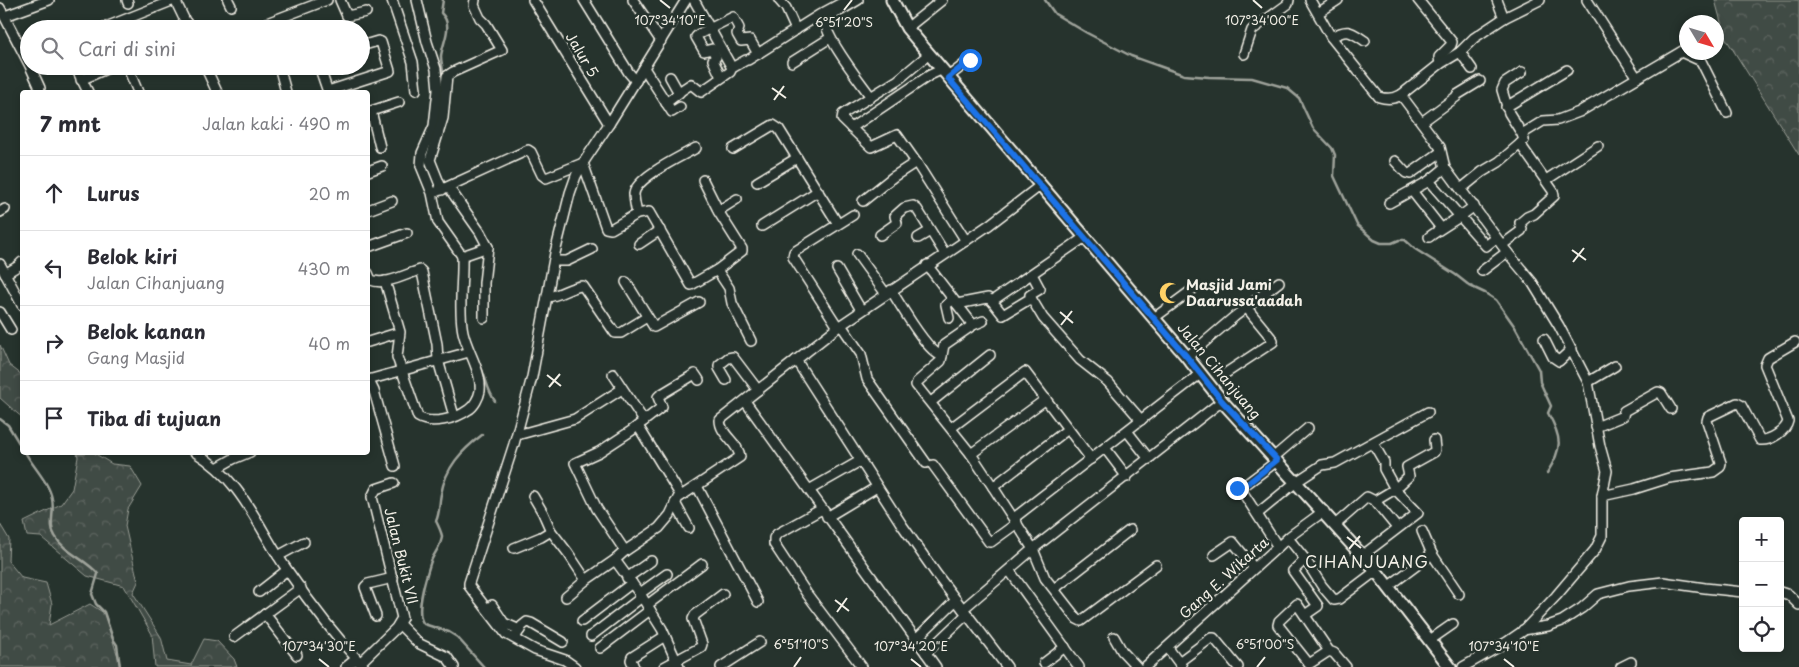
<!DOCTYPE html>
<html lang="id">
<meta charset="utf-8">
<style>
:root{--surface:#fff;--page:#f7f7f7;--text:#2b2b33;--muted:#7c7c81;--line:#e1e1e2}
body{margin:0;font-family:"Playpen Sans",sans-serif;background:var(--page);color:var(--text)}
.controls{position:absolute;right:15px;bottom:15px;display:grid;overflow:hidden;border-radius:5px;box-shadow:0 2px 8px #0003}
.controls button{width:45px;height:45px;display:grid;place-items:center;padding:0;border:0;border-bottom:1px solid var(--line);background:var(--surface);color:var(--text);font:25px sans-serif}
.compass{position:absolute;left:1679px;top:15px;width:45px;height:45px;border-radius:50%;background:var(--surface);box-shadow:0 2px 8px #0003;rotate:128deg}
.stop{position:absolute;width:15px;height:15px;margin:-11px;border:4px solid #1a73e8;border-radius:50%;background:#fff}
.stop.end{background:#1a73e8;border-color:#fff;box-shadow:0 1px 5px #0008}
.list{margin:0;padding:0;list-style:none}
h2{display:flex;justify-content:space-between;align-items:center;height:65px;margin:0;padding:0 20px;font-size:21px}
h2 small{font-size:16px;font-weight:400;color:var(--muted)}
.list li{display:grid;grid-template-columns:32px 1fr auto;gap:15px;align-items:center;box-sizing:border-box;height:75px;padding:0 20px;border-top:1px solid var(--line)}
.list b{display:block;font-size:19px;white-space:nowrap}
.list p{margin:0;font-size:16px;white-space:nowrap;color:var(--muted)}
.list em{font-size:16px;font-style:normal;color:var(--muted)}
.icon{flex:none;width:28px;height:28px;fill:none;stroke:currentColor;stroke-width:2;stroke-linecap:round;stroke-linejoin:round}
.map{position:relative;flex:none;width:1799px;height:667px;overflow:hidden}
.search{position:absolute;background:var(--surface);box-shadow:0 2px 8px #0003;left:20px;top:20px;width:350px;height:55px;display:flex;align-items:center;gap:12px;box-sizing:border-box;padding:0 18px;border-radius:28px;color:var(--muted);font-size:19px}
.panel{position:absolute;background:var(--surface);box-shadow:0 2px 8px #0003;left:20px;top:90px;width:350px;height:365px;border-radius:5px}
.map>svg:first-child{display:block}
</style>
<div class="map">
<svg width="1799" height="667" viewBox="0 0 1799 667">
<defs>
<pattern id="forest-crowns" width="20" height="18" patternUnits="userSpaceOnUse" patternTransform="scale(1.25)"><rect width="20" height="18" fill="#414b45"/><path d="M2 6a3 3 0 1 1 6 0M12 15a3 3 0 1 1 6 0" fill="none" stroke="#5d6560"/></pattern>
</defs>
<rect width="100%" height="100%" fill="#26332d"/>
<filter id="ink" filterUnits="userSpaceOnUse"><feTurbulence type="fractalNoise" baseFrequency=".02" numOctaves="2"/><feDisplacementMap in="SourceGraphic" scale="10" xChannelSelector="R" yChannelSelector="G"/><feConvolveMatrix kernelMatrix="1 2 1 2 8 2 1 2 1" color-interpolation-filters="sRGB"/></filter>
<g filter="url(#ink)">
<g fill="url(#forest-crowns)" stroke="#9a9e96">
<path d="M1715,0H1799V155L1725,37Z"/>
<path d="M0,345L9,365L22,375V417L18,414L0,398Z"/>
<path d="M77,453H94L112,464L130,466L142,486L128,509L125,526L138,582L133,593L161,637L167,661L191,665L204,639L217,641L234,659L237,667H155L152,634L124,586L87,576L41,537L27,536L24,522L61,504L72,489L78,457Z"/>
<path d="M0,524L9,539L8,561L22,578L46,583L52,604L49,625L90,604L104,613L120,663L119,667H0Z"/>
</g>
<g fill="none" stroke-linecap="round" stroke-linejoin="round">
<g stroke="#9fa39b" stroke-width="2.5">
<path d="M443,0L441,13C454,25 443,41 441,56C441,64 444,70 443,77"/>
<path d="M1045,0L1055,14L1087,33L1131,56L1184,75L1209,77L1252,78L1287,88L1299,98L1313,128L1332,148L1335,155L1334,176L1357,225L1374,240L1381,243H1392L1399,240H1405L1415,249L1456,275L1470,286L1485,293L1496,300L1515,327L1539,370L1540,382L1551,406L1548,413C1562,438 1563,448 1547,473"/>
<path d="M427,158L425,164L435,190"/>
<path d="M478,362C486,374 486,389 495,401"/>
<path d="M0,419L8,425L22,448"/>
<path d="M482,435C461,451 446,467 441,494C439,503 440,513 436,521C438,525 441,531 442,536C442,546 432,555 430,564C426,577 414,614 424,624L449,632L457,637L484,667"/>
<path d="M25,452C33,467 49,482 52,499C55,512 48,525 55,536C64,553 86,559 98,574L92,594L96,604L104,612L113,639L117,645L120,667"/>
</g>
<g stroke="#f4f1e8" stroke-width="12">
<g id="minor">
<path d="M127,0L128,3"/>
<path d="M175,0L189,29"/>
<path d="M228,0L231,6"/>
<path d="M340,0L347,16L366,12"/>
<path d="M392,0L413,62L416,90"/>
<path d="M417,0L427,42L436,69L438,90L434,126L422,153L421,166L432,193L438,222L462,256"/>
<path d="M533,0L609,124"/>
<path d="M584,0L629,73L636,81"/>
<path d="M633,0L661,41"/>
<path d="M694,0L732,68"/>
<path d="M779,0L786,8L796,30"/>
<path d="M858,0L826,19C821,33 862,84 871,97"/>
<path d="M1310,0L1331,37L1379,97C1386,99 1394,99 1401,95L1440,147L1445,168L1507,252L1532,282L1559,326L1588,382L1600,446L1607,471L1602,496V536L1595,550L1556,596L1523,631L1507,642L1463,667"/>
<path d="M1418,0L1452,42L1451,45L1439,57L1440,64"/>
<path d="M1497,0L1504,18"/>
<path d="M1587,0L1637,78"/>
<path d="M0,8L29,64"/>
<path d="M1318,13L1338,0"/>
<path d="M5,16L49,0"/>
<path d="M907,28L942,0"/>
<path d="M101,29L174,0"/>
<path d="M176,29L187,23"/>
<path d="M251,29L327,0"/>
<path d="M1331,37C1348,28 1350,31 1365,41"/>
<path d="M1460,52L1472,69"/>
<path d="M1681,52L1701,61L1727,113"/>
<path d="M929,54L898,80L843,114L842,119L871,147L897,135L916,162L966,241"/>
<path d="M1244,54L1252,30L1288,4L1289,0"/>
<path d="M792,62L830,38"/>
<path d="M30,66L40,88"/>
<path d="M75,66L88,92"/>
<path d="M127,66L138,92"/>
<path d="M205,66L217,92"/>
<path d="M279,66L286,92"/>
<path d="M319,66L328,92"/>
<path d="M644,68L672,112L680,107"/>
<path d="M721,77L713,60L716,57L712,49L704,51L696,37L699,34L733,17L739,28L737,34L741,41L750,40L758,54"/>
<path d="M948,77L970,60"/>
<path d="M81,80L113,66"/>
<path d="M328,91L390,71L381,42L378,41L361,46"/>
<path d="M679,92L691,84L701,92L730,72L732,68L746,60H748L819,15L847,0"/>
<path d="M1401,95L1440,64L1460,52L1474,38L1504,18L1540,0"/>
<path d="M666,103L679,93L670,77"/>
<path d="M1506,107L1567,70"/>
<path d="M371,111L380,147"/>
<path d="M368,112L399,102"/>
<path d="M1422,122L1456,97L1457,95L1480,81"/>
<path d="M851,128L930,75L941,70"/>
<path d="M1522,134L1543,121L1558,120L1579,112L1686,49"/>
<path d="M733,149L773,125L779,129L838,224"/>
<path d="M1395,161L1406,173L1410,174L1441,152"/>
<path d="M583,163L606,228L611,229L637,214L649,212L691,285L717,270L742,251V249L718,211L737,199"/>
<path d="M368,171L382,166"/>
<path d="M703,180L718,210"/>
<path d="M1546,180L1598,146"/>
<path d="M1429,181L1486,246L1496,238"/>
<path d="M757,182L797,158"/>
<path d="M449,188L480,232L488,247L484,283V318"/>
<path d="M1461,189L1482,172L1499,162L1520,144"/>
<path d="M442,190L430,160L443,118L447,76L453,72L502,50L486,24L480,18L474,5L475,0"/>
<path d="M1412,191L1441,228"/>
<path d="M436,192L528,150L531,152L542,175L546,178L583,163"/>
<path d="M863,201L893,177L916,162"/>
<path d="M1389,203L1429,181L1445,168"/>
<path d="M368,210L392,201"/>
<path d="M0,212L5,209"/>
<path d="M637,214C636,208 634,200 634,194C636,177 682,156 696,148"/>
<path d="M762,226L818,191"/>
<path d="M880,235L897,223L895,216L904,208L913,206L917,209L945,254"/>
<path d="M1429,237C1444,226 1460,218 1474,206"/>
<path d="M918,238L930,231"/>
<path d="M639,244L660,230"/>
<path d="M1502,245L1521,231L1522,229L1520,223L1527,217L1534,214L1554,196L1553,191L1520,144L1524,140L1522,134L1509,113L1502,90L1505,83L1522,72"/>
<path d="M368,247L407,233"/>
<path d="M857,254L886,294"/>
<path d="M462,256L488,247"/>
<path d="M554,261H567L592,249"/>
<path d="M0,264L22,305"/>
<path d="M927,265L973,325"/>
<path d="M837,269L861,310"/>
<path d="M717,270L729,288L732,303L751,341"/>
<path d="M1482,271L1507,252"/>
<path d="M368,273L371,280C385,286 406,274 420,270L422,272L437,344L438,360L454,416"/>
<path d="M5,274L18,266L22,262"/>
<path d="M1032,274L1040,289L1030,295L1031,298L1003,315L992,301L1085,237"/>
<path d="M385,281L400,332L397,357L418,417C431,425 456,419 468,410C474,407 479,397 480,391C482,371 467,351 463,332C458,308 463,281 462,256"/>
<path d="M626,282L654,327L699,302"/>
<path d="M891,290C900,304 927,352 942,356"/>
<path d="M547,297C560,296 571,286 583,286L615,333H621L647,317"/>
<path d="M1031,298L1043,318L1080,360L1108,382L1141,420"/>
<path d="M957,304L988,298L992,301"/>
<path d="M0,312L11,330"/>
<path d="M949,318L946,305L952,300"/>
<path d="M1154,318L1192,290"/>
<path d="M983,321L973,325L944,345L941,361L917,382L916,385L971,454L993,487L1033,549L1045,578L1077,619L1081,621L1156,565"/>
<path d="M841,325L861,354L867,379L926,463"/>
<path d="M838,327L793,257L794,252L853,215"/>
<path d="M1544,339L1553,357L1559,361L1572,349"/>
<path d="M368,342L394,334"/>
<path d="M1187,357L1234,317L1279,282"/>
<path d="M796,360L902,525L937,575L1007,667"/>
<path d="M1226,373L1273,342V340L1246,307"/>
<path d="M613,374L644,421"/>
<path d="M368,379L374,391L395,466"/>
<path d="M368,380L469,352"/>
<path d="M726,380L719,368V365L728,358L733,357L758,390"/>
<path d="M1588,382L1615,366"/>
<path d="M745,401L936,667"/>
<path d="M931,402L990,355"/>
<path d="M638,426L681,496"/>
<path d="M1596,427L1623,416L1624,411L1658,392L1661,393L1671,409"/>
<path d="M951,428L1025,372L1091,459"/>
<path d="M1127,431L1149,459"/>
<path d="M517,435L575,419L622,389"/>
<path d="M1105,448L1127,477"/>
<path d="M195,452C244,482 257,527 288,571C311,605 336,637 364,667"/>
<path d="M971,454L1046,399"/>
<path d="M1274,457L1308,428"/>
<path d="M933,465L989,542H991L1017,523"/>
<path d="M217,468L233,459L250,452"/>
<path d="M697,486L758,602"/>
<path d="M993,487L1068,429"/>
<path d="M1237,488L1245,485L1277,461"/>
<path d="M1240,488L1278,547"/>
<path d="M809,490L860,461"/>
<path d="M533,496L543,513L551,531L568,553L586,580"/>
<path d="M1602,496L1634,489L1669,478L1713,472L1720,467L1721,463L1707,421L1708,417L1737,403L1741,405L1760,440C1770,441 1786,431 1788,421L1765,365L1768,358L1795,342"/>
<path d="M1375,501L1397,528"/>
<path d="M675,503L689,528"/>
<path d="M822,509L777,534L774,538V544L807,594L862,667"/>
<path d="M1257,514L1296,482L1322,465L1335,463L1428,412"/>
<path d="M827,517L877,487"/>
<path d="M1014,518L1200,374"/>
<path d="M1335,525L1367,497L1375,501L1395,489L1409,476L1407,467L1434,452L1435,449L1434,440"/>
<path d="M1422,531L1432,554"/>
<path d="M1288,538L1305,559L1322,586L1334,600L1339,599L1376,571"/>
<path d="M514,548L541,537L551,531"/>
<path d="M625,551L597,509L575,463L599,452L631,431L662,407L658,397L660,395L695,374L699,380"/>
<path d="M1214,555L1233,542L1254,568"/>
<path d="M1363,555L1418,513L1395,489L1384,469V462L1373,443"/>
<path d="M278,556L304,542"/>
<path d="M1009,570L1079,667"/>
<path d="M627,578L651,561"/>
<path d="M1389,586L1432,554L1459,594"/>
<path d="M1054,589L1130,530"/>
<path d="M259,592L287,570"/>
<path d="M1780,592L1789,595L1799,605"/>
<path d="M639,594L667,574"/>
<path d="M566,597L586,580L615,560"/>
<path d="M492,605L504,623L520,630"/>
<path d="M647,605L702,564"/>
<path d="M963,609L1033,549L1222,401"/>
<path d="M265,614L297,655"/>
<path d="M1305,615L1318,606L1293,571L1305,559"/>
<path d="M376,616L365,587L368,584L393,578"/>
<path d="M582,621L632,583"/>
<path d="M399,624L418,643L447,657L454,667"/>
<path d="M1523,630L1548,626L1562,621L1582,608L1598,594L1629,586L1663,582L1705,588L1743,592"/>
<path d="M591,636L642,597"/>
<path d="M234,637L301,588"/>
<path d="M1114,637L1122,651L1137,667"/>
<path d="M515,638L522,626L527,622L531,623L563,642"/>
<path d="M916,639L956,600"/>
<path d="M1430,640L1453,624"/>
<path d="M600,648L650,610"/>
<path d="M1168,648L1182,667"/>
<path d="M1329,651L1309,664L1278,625L1279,621L1297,604L1329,651L1334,653L1346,667"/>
<path d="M926,653L967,614"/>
<path d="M1179,662L1211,638H1214L1238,667"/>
<path d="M360,663L396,628L402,618L372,497L376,489L394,483"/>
<path d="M1044,663L1065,647"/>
<path d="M346,667L356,659"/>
<path d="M575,667L565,660L535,650L506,634L469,586V583L514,444L532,377L555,253L570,193L576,176L583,163L609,124L686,0"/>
<path d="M634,667L631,660L632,657L665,636"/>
<path d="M664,667L701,647L702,644L693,619L695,615L723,594"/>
<path d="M679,667L662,629L642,597L615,560L625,551L659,528L670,515L678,498L740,457C739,443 720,435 720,420L838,327L989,225L1041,185"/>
<path d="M721,667L760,642"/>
<path d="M1145,667L1290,536L1324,511"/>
<path d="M1621,667L1631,662"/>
</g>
</g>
<g stroke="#f4f1e8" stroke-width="15">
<path id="major" d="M892,0L907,28L929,54L1187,357L1222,401L1376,571L1450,667"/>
</g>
<use href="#minor" stroke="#26332d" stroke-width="9"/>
<use href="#major" stroke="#26332d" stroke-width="11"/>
</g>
</g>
<g fill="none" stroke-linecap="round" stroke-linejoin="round" filter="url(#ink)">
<path stroke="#1a73e8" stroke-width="6" d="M970,60L948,78L1187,357L1222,401L1277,460L1246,485L1237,488"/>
</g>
<path fill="none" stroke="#f4f1e8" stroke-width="2" d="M660,0L670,8M1253,0L1262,8M844,10L852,0M772,88L786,98M774,100L784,86M1572,250L1586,260M1573,262L1584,248M1060,312L1073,323M1061,325L1072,311M547,375L561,386M549,387L560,374M1347,537L1361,548M1349,549L1360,536M835,600L849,611M837,612L847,598M319,659L329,667M911,659L921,667M1504,659L1514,667M794,667L801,657M1257,667L1265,657"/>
<defs>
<g id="mosque-bare" transform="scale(1.725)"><path d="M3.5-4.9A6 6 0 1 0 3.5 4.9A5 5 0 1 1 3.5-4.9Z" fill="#ffd166" stroke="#26332d" stroke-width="2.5" paint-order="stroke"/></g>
</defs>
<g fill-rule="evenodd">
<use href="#mosque-bare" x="1170" y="293"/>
</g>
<g text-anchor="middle" stroke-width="5" stroke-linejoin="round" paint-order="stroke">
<g font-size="14" fill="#f4f1e8" stroke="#26332d">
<text transform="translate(582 55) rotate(59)" y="5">Jalur 5</text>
<text transform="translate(1219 371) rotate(50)" y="5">Jalan Cihanjuang</text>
<text transform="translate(401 556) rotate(76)" y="5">Jalan Bukit VII</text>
<text transform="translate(1224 578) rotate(-42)" y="5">Gang E. Wikarta</text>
</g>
<g font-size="14" font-weight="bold" fill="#f4f1e8" stroke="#26332d" text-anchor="start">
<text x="1186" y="290">Masjid Jami<tspan x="1186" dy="16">Daarussa'aadah</tspan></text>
</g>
<g font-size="16" letter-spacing="1" fill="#f4f1e8" stroke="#26332d">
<text x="1367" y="568">CIHANJUANG</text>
</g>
</g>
<g font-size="12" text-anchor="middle" fill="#f4f1e8" stroke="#26332d" stroke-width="5" stroke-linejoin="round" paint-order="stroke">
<text x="670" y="25">107°34'10"E</text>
<text x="1262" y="25">107°34'00"E</text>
<text x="844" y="27">6°51'20"S</text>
<text x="801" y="649">6°51'10"S</text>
<text x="1265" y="649">6°51'00"S</text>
<text x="319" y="651">107°34'30"E</text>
<text x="911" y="651">107°34'20"E</text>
<text x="1504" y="651">107°34'10"E</text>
</g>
</svg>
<div class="controls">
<button>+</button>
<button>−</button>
<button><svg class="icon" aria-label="locate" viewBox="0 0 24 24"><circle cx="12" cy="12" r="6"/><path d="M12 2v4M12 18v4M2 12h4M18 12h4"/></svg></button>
</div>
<svg class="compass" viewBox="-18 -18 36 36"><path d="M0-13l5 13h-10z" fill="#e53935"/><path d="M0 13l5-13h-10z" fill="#7c7c81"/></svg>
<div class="stop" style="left:970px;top:60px"></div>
<div class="stop end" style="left:1237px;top:488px"></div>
<div class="search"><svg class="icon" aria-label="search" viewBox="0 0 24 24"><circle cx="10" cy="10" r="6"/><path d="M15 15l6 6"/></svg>Cari di sini</div>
<section class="panel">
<h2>7 mnt<small>Jalan kaki · 490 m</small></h2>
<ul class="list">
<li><svg class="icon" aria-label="ahead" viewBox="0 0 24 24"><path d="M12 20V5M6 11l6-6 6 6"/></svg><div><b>Lurus</b></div><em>20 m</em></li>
<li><svg class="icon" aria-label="left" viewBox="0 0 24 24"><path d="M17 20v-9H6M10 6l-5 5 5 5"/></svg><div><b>Belok kiri</b><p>Jalan Cihanjuang</p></div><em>430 m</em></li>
<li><svg class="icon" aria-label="right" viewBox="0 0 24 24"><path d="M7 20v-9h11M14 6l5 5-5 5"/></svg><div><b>Belok kanan</b><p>Gang Masjid</p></div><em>40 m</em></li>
<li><svg class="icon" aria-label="arrive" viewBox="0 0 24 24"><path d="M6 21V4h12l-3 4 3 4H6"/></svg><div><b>Tiba di tujuan</b></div></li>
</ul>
</section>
</div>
